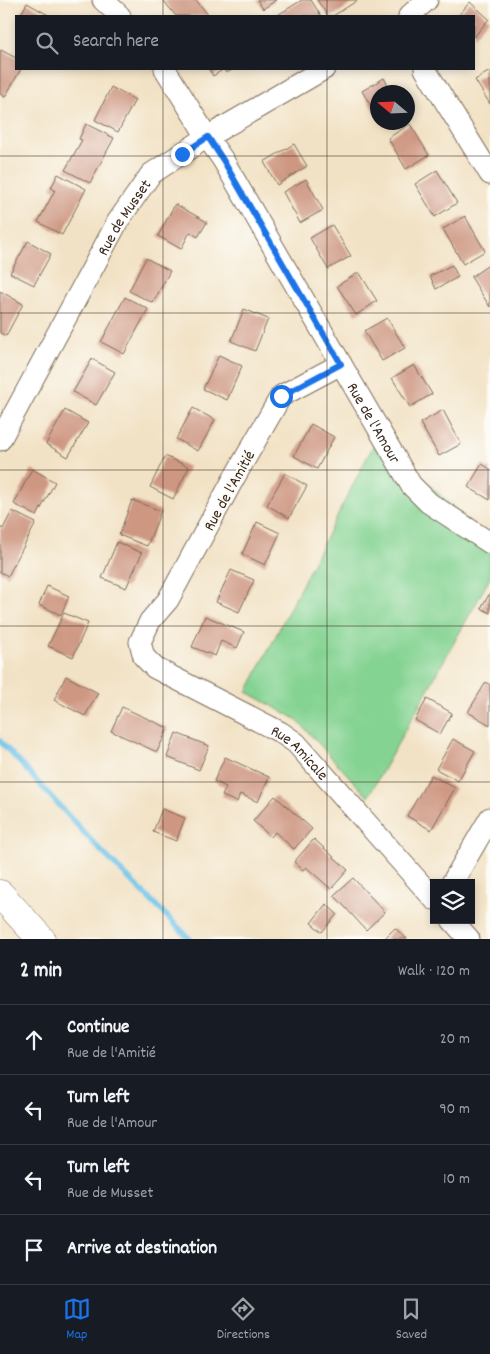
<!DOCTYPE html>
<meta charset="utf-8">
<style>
:root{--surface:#171b24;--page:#20242c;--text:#f1f3f6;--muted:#9ea1a6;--line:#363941;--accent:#1a73e8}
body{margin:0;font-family:Dekko,sans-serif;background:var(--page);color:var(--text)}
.controls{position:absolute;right:15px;bottom:15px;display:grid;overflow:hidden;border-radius:0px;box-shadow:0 2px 8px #0003}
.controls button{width:45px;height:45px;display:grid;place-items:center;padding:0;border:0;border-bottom:1px solid var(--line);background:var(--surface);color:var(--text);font:25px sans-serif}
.compass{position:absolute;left:370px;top:85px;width:45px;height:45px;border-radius:50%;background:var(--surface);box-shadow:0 2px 8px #0003;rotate:289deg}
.stop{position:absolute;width:15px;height:15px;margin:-11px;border:4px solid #1a73e8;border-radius:50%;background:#fff}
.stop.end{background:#1a73e8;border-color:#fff;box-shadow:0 1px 5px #0008}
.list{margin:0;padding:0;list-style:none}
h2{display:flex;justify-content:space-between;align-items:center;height:65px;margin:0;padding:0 20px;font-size:21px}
h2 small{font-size:16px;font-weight:400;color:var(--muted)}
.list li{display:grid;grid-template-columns:32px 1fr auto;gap:15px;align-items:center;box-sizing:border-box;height:70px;padding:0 20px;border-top:1px solid var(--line)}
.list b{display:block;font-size:19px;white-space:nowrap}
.list p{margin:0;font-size:16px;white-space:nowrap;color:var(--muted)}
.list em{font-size:16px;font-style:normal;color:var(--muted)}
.icon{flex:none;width:28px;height:28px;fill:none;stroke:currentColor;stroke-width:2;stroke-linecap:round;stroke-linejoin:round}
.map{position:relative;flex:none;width:490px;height:939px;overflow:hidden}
.search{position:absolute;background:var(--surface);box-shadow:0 2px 8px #0003;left:15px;right:15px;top:15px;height:55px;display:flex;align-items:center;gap:12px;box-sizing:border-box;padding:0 18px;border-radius:0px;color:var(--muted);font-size:19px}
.sheet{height:345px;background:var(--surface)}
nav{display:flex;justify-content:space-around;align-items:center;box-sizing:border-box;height:70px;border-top:1px solid var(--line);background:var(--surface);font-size:14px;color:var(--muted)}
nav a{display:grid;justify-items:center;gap:2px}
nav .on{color:var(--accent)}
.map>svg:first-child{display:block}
</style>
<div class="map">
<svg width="490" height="939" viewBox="0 0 490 939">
<rect width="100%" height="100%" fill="#fdfcf7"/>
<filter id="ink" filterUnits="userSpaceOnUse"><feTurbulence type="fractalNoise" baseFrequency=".02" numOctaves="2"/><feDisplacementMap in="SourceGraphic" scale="10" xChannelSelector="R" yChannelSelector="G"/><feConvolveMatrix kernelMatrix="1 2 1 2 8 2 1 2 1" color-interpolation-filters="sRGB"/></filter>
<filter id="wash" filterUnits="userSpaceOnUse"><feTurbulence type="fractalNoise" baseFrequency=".0096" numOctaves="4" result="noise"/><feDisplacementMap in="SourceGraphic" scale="20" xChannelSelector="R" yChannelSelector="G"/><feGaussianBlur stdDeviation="1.12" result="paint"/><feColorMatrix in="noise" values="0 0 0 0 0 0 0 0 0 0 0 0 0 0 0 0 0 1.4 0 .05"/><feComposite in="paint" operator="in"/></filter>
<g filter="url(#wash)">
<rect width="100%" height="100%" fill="#f2e2c5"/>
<path fill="#84d392" stroke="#607e58" d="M377,438L490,540V578L368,797L296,719L247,692Z"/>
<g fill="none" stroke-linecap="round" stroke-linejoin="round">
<path stroke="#6bc2e8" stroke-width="5.5" d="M0,741L100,850L190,939"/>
</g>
<g id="blocks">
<g fill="#ce9782">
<path d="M163,0H196L209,16H176Z"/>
<path d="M257,0H276L263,9Z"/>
<path d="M302,0H311L321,16H276Z"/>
<path d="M317,0H358L333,16H328Z"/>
<path d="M470,2L489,19L474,37V16H458Z"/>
<path d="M27,3L50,16H20Z"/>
<path d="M1,50L16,58V69H21L5,97L0,94V53Z"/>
<path d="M209,69H234L226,73L224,69L213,76Z"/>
<path d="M490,71V104L475,80Z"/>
<path d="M384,78L392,92H378V118L362,91Z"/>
<path d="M111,87L135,100L118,132L95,120Z"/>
<path d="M86,124L114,138L90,183L65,170L82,140L79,139Z"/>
<path d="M410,124L429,155L406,169L388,138Z"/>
<path d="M294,144L307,166L277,185L264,162Z"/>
<path d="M437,170L457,203L435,217L415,184Z"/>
<path d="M58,174L86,189L62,235L38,222L55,190L51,188Z"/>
<path d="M306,179L323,210L300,223L283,192Z"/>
<path d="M175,204L207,222L198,237L190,232L181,249L158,236Z"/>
<path d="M465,216L485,251L463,264L443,229Z"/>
<path d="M332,225L351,256L328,269L310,238Z"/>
<path d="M28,241L51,254L34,285L10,273Z"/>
<path d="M146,258L170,271L153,303L129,291Z"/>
<path d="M490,264V307L471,277Z"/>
<path d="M452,265L458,277L436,289L430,276Z"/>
<path d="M359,272L377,301L356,315L337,286Z"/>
<path d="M0,291L23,304L6,336L0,333Z"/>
<path d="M125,297L148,309L124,354L101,342Z"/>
<path d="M244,309L268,319L255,351L231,341Z"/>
<path d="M387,318L405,348L382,361L364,331Z"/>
<path d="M219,355L242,366L227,400L203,389Z"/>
<path d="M92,359L115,372L96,405L73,392Z"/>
<path d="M414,365L432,394L410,407L392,378Z"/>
<path d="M193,408L215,420L198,451L176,439Z"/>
<path d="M65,410L88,423L68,457L46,444Z"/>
<path d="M443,410L461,444L439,456L420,423Z"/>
<path d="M311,424L334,437L317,469L294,456Z"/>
<path d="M165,456L189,467L173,499L150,487Z"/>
<path d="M482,464L490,469V500L468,487Z"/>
<path d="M32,469L55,482L37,516L14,504Z"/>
<path d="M285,473L307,486L289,518L267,505Z"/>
<path d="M132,500L161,511L147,546L119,535Z"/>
<path d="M12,511L36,523L8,576L0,572V527L3,529Z"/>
<path d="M257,522L280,533L265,565L242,554Z"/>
<path d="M117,542L142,553L126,588L102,578Z"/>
<path d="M231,570L254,580L239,612L216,602Z"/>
<path d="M47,586L69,596L61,615L39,605Z"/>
<path d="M490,593V613L481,608Z"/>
<path d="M64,613L88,623L73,657L48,646Z"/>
<path d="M205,616L244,632L237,648L221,641L215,656L192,647Z"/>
<path d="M66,676L98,693L85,716L54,700Z"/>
<path d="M486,682L490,685V725L468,712Z"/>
<path d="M427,699L452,713L440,734L415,720Z"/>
<path d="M122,707L168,728L157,752L111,731Z"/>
<path d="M176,733L209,746L199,770L167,757Z"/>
<path d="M453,739L475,751L458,781L436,769Z"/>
<path d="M225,757L269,777L258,802L240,794L237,802L222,796L226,787L214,781Z"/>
<path d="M431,775L455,788L431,830L407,816Z"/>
<path d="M275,796L312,829L294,849L275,832L271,837L253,821Z"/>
<path d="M162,809L185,818L176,841L153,832Z"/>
<path d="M314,839L348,870L331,889L306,867L303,870L294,862Z"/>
<path d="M353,878L385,912L366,930L334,895Z"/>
<path d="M326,904L337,914L322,932L311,923Z"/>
<path d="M395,928L407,939H384Z"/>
</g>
</g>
</g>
<g filter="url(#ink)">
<use href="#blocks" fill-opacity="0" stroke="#7b6a58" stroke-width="1"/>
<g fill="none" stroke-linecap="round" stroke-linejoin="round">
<g stroke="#7b6a58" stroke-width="23">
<g id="minor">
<path d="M103,0L120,16"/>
<path d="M409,16L427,0"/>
<path id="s1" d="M165,69L207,137L223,160L411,485L429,503L490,543"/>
<path d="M425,69L490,174"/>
<path id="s2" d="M341,364L281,396L234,478L168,600L150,621L140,642L144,657L155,668L280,732L296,743L434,899"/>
<path id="s3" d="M0,440L118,221L151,174L207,137L324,69"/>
<path d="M452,883L490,818"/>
<path d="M452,920L469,939"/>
</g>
</g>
<g stroke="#7b6a58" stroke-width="29">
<path id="highway" d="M0,894L41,939"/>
</g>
<use href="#minor" stroke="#fff" stroke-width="21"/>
<use href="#highway" stroke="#fff" stroke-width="28"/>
</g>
</g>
<g fill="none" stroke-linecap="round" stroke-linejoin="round" filter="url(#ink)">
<path stroke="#1a73e8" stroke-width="6" d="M182,154L208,137L223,160L341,364L281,396"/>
</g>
<path fill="none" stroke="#3b2a1e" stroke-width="1" stroke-opacity="0.55" d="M163,0V16M327,0V16M163,69V939M327,69V939M0,156H490M0,313H490M0,470H490M0,626H490M0,782H490"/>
<g text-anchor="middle" stroke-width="4" stroke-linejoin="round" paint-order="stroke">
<g font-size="16" fill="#3b2a1e" stroke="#fdfcf7">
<text dy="6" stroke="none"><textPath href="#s3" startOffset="255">Rue de Musset</textPath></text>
<text dy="6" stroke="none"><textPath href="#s1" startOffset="411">Rue de l'Amour</textPath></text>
<text transform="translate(228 490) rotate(-61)" y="6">Rue de l'Amitié</text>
<text dy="6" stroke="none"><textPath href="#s2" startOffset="552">Rue Amicale</textPath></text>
</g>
</g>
</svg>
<div class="controls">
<button><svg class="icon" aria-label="layers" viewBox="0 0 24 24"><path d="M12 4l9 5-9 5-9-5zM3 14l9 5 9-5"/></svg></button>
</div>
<svg class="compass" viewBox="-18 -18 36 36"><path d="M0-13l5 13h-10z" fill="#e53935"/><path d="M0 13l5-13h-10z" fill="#9ea1a6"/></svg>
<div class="stop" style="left:281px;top:396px"></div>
<div class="stop end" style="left:182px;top:154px"></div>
<div class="search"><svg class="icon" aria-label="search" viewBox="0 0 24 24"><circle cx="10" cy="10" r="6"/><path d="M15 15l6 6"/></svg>Search here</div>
</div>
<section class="sheet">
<h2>2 min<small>Walk · 120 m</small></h2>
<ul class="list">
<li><svg class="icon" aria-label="ahead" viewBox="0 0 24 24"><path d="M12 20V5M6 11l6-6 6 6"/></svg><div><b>Continue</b><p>Rue de l'Amitié</p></div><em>20 m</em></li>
<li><svg class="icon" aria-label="left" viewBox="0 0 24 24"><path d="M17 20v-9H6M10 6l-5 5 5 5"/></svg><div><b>Turn left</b><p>Rue de l'Amour</p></div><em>90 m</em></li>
<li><svg class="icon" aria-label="left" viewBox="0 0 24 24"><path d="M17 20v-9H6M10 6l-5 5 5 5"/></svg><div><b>Turn left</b><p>Rue de Musset</p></div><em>10 m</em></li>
<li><svg class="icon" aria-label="arrive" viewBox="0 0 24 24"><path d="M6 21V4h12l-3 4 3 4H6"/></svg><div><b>Arrive at destination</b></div></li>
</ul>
</section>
<nav>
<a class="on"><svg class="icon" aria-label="map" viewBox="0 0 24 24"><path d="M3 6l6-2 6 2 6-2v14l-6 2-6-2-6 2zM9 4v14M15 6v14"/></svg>Map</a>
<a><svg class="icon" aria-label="directions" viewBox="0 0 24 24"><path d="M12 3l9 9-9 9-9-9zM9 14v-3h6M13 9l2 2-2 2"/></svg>Directions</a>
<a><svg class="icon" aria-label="saved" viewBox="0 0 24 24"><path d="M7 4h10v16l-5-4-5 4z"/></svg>Saved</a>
</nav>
